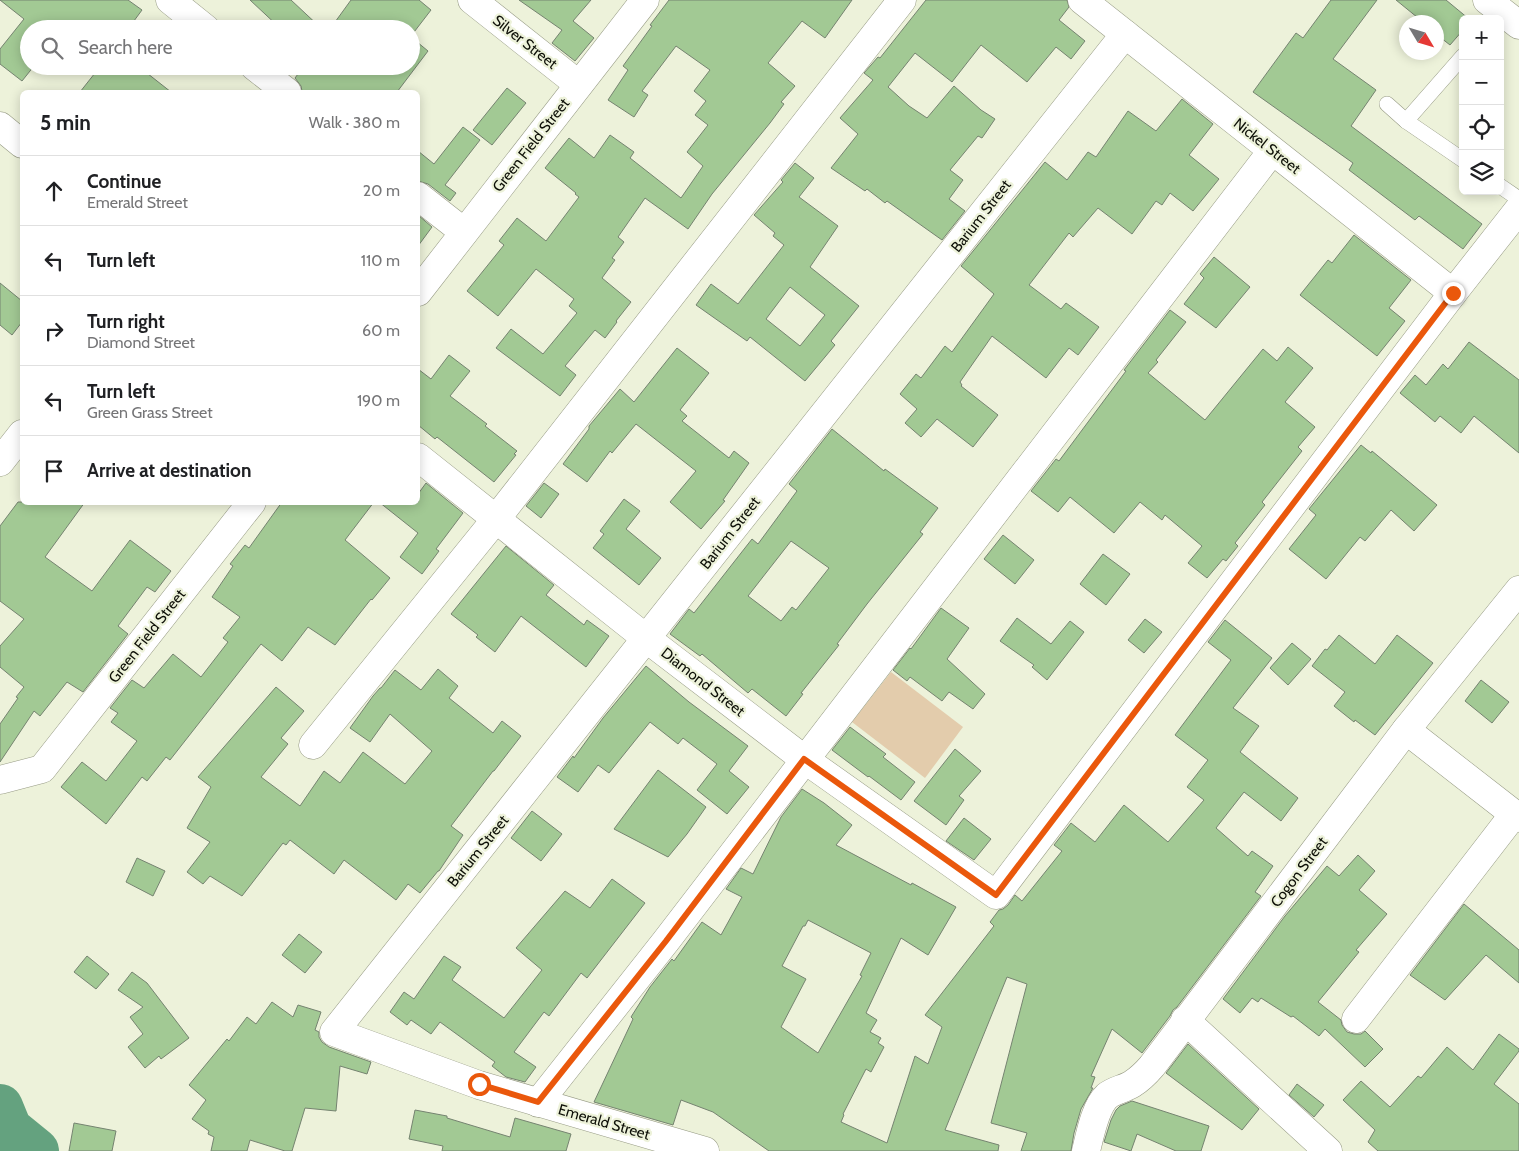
<!DOCTYPE html>
<meta charset="utf-8">
<style>
:root{--surface:#fff;--page:#f2f2f2;--text:#202124;--muted:#757577;--line:#e0e0e0}
body{margin:0;font-family:Cabin,sans-serif;background:var(--page);color:var(--text)}
.controls{position:absolute;right:15px;top:15px;display:grid;overflow:hidden;border-radius:8px;box-shadow:0 2px 12px #0003}
.controls button{width:45px;height:45px;display:grid;place-items:center;padding:0;border:0;border-bottom:1px solid var(--line);background:var(--surface);color:var(--text);font:25px sans-serif}
.compass{position:absolute;left:1399px;top:15px;width:45px;height:45px;border-radius:50%;background:var(--surface);box-shadow:0 2px 12px #0003;rotate:128deg}
.stop{position:absolute;width:15px;height:15px;margin:-11px;border:4px solid #ea580c;border-radius:50%;background:#fff}
.stop.end{background:#ea580c;border-color:#fff;box-shadow:0 1px 5px #0008}
.list{margin:0;padding:0;list-style:none}
h2{display:flex;justify-content:space-between;align-items:center;height:65px;margin:0;padding:0 20px;font-size:21px}
h2 small{font-size:16px;font-weight:400;color:var(--muted)}
.list li{display:grid;grid-template-columns:32px 1fr auto;gap:15px;align-items:center;box-sizing:border-box;height:70px;padding:0 20px;border-top:1px solid var(--line)}
.list b{display:block;font-size:19px;white-space:nowrap}
.list p{margin:0;font-size:16px;white-space:nowrap;color:var(--muted)}
.list em{font-size:16px;font-style:normal;color:var(--muted)}
.icon{flex:none;width:28px;height:28px;fill:none;stroke:currentColor;stroke-width:2;stroke-linecap:round;stroke-linejoin:round}
.map{position:relative;flex:none;width:1519px;height:1151px;overflow:hidden}
.search{position:absolute;background:var(--surface);box-shadow:0 2px 12px #0003;left:20px;top:20px;width:400px;height:55px;display:flex;align-items:center;gap:12px;box-sizing:border-box;padding:0 18px;border-radius:28px;color:var(--muted);font-size:19px}
.panel{position:absolute;background:var(--surface);box-shadow:0 2px 12px #0003;left:20px;top:90px;width:400px;height:415px;border-radius:8px}
.map>svg:first-child{display:block}
</style>
<div class="map">
<svg width="1519" height="1151" viewBox="0 0 1519 1151">
<rect width="100%" height="100%" fill="#edf2da"/>
<path fill="#e3ccac" d="M891,672L963,727L925,778L852,722Z"/>
<g fill="none" stroke-linecap="round" stroke-linejoin="round">
<path stroke="#64a27f" stroke-width="46" d="M0,1107L9,1129L36,1151"/>
</g>
<g fill="#a2c994" stroke="#758370" fill-rule="evenodd">
<path d="M0,0H128L142,10L128,29H29V66H34L22,81L0,64V49L24,19Z"/>
<path d="M250,0H291L322,29H281Z"/>
<path d="M351,0H419L431,10L411,36V29H330Z"/>
<path d="M519,0H591L573,21L594,38L575,61L552,43L562,30Z"/>
<path d="M669,0H852L825,38L802,21L768,63L795,86L781,102L784,104L770,123L712,194L688,229L645,198L618,237L624,242L612,258L615,260L602,278L631,302L616,321L617,322L605,338L595,330L565,366L576,375L560,396L496,348L511,329L543,354L577,313L569,306L574,299L536,269L498,316L467,291L504,245L499,241L517,218L546,241L579,197L575,194L576,193L545,168L569,138L594,158L610,135L634,152L630,158L681,198L703,166L687,152L708,125L695,115L706,101L694,91L710,70L676,46L642,91L648,95L634,117L608,100L628,70L623,66L652,26L650,25Z"/>
<path d="M926,0H1067L1069,7L1059,20L1085,41L1071,59L1056,47L1027,82L981,45L952,82L915,53L888,87L909,106L927,118L954,86L981,110L995,119L982,138L978,136L950,170L963,180L949,199L965,211L942,240L887,201L885,203L867,189L865,191L831,168L858,134L840,118L873,80L864,73L878,57L880,58Z"/>
<path d="M1331,0H1377L1333,59L1376,90L1351,126L1482,224L1463,249L1419,216L1415,220L1349,170L1353,163L1253,92L1296,33L1303,38Z"/>
<path d="M1396,0H1446L1469,19H1463V30L1450,45L1436,34V22H1423Z"/>
<path d="M411,37L428,51L397,92H304L302,91L301,86L295,78L304,66H411Z"/>
<path d="M87,66H138L171,92H80L95,73Z"/>
<path d="M507,88L526,103L492,145L473,130Z"/>
<path d="M1182,99L1213,124L1189,155L1219,179L1193,211L1170,193L1162,205L1156,201L1132,234L1098,208L1073,237L1069,233L1029,285L1061,309L1066,303L1099,327L1078,355L1069,348L1046,378L992,336L960,382L962,385L961,386L998,415L973,447L937,419L921,437L905,423L917,409L900,394L916,374L921,378L945,346L952,352L994,294L961,266L1045,162L1067,180L1088,152L1096,157L1128,111L1156,131Z"/>
<path d="M463,127L480,140L445,185L456,193L450,201L428,184L418,181V151L434,164Z"/>
<path d="M795,163L814,178L799,197L838,226L810,267L859,306L831,341L835,345L805,381L750,337L747,341L696,305L711,284L738,304L784,245L773,236L775,233L754,215L783,182L781,180ZM790,287L825,315L800,346L766,319Z"/>
<path d="M418,215L432,227L418,246Z"/>
<path d="M1354,235L1411,280L1389,308L1405,321L1377,356L1300,295L1328,260L1332,263Z"/>
<path d="M1214,257L1250,287L1216,328L1184,304L1204,278L1200,274Z"/>
<path d="M0,283L22,301V322L12,335L0,325Z"/>
<path d="M1170,310L1186,322L1156,360L1158,362L1148,373L1205,420L1263,349L1277,361L1288,347L1313,368L1285,402L1315,427L1298,447L1302,451L1262,502L1265,505L1235,543L1238,546L1226,561L1223,559L1207,578L1188,563L1202,546L1165,515L1162,520L1140,502L1114,533L1070,497L1058,512L1031,491L1056,459L1059,461L1126,371L1124,370Z"/>
<path d="M1469,342L1519,380V453L1474,416L1461,433L1440,416L1435,422L1400,393L1415,375L1426,385L1443,364L1448,369Z"/>
<path d="M677,348L709,373L680,410L687,416L682,421L729,458L734,451L749,463L723,500L725,501L701,529L670,502L696,471L636,424L612,453L610,451L587,482L563,464L589,429V426L620,389L634,402Z"/>
<path d="M449,355L470,371L450,396L487,424L485,426L517,451L514,454L516,455L494,482L437,437L435,439L418,425V369L431,379Z"/>
<path d="M832,429L884,471L885,469L938,508L920,532L923,534L867,604L837,644L839,645L801,693L803,694L786,716L752,689L748,693L702,654L700,656L670,634L689,609L694,613L752,539L758,544L797,491L789,484ZM791,541L829,568L796,610L792,607L781,621L748,596Z"/>
<path d="M1361,445L1371,453L1372,451L1437,505L1414,531L1391,510L1365,541L1360,537L1326,579L1289,549L1316,515L1309,509Z"/>
<path d="M426,483L463,513L436,549L439,551L422,574L400,557L418,533L379,502H418V494Z"/>
<path d="M544,483L559,494L541,518L526,506Z"/>
<path d="M624,499L640,511L626,529L661,558L639,585L593,548L604,534L600,531Z"/>
<path d="M18,502H85L45,557L92,591L130,540L171,571L155,592L147,587L118,626L128,634L83,692L67,682L40,716L34,711L0,762V724L18,698L16,697L24,687L0,667V646L24,619L0,601V526Z"/>
<path d="M282,502H374L345,540L390,578L372,600L371,599L335,645L308,627L282,661L261,644L170,760L166,757L147,781L142,777L106,824L61,787L82,762L106,781L137,741L111,722L118,713L110,708L132,680L144,688L173,654L201,677L228,642L223,638L240,617L212,597L233,566L230,564L245,545L249,548Z"/>
<path d="M1003,535L1034,560L1015,584L984,559Z"/>
<path d="M506,546L554,585L546,595L584,625L587,620L609,636L586,667L521,616L495,652L476,637L478,635L451,614Z"/>
<path d="M1103,554L1130,574L1106,605L1080,584Z"/>
<path d="M941,608L969,628L947,659L985,694L973,709L949,692L942,701L910,677L907,681L893,670L910,648L911,649Z"/>
<path d="M1017,618L1051,644L1070,621L1084,632L1047,680L1032,667L1034,665L1000,641Z"/>
<path d="M1145,619L1162,632L1144,653L1128,640Z"/>
<path d="M1225,620L1272,658L1233,708L1259,726L1240,752L1298,798L1281,821L1244,792L1216,828L1248,856L1252,851L1273,866L1255,892L1261,896L1177,1007L1173,1010L1170,1016L1142,1053L1112,1029L1091,1076L1095,1077L1091,1088H1093L1081,1109L1074,1133L1071,1151H1021L1027,1133L991,1123L1027,984L1007,977L945,1130L999,1145L998,1151H769L713,1112L681,1100L673,1125L594,1102L633,1019L631,1017L650,987L672,959L674,961L702,922L721,935L742,897L726,889L741,868L753,874L781,817L802,789L824,803L852,825L836,845L911,885L912,883L956,907L928,955L901,938L866,1013L877,1020L870,1032L881,1038L878,1043L884,1047L871,1072L866,1069L843,1114L844,1115L841,1122L887,1143L915,1056L928,1064L942,1027L925,1015L994,926L990,922L999,910L1003,909L1008,905L1015,895L1022,901L1062,851L1054,845L1071,823L1095,842L1124,805L1168,842L1204,800L1187,787L1208,760L1175,735L1231,660L1208,642ZM808,920L871,953L860,975L862,976L818,1053L781,1027L806,979L782,966L803,926H805Z"/>
<path d="M1339,635L1375,664L1397,635L1433,663L1375,735L1355,720L1354,722L1334,706L1345,692L1312,666L1325,649L1327,650Z"/>
<path d="M1292,643L1311,659L1288,685L1270,668Z"/>
<path d="M646,666L689,702L748,746L729,771L749,787L727,814L697,790L717,764L683,738L678,744L650,722L609,773L598,765L578,792L557,777L573,756L574,758L603,718Z"/>
<path d="M438,669L458,686L449,698L493,733L502,721L521,736L494,771H493L451,826L463,835L439,871H438L420,893L408,884L396,900L344,860L334,874L290,840L286,845L283,843L242,896L210,876L203,884L187,872L210,842L187,828L211,787L198,777L276,687L304,711L281,738L288,744L261,777L300,806L324,771L340,783L363,752L405,784L432,751L390,714L370,742L350,728L373,696L380,688H381L395,670L421,690Z"/>
<path d="M1481,680L1509,702L1492,723L1465,701Z"/>
<path d="M850,727L886,754L883,757L915,782L901,800L869,776L868,777L832,750Z"/>
<path d="M955,749L981,771L959,796L964,800L946,825L914,801Z"/>
<path d="M658,770L706,807L687,834L668,857L614,829Z"/>
<path d="M532,811L562,834L541,861L511,838Z"/>
<path d="M964,818L991,839L974,860L946,841Z"/>
<path d="M1358,855L1375,871L1359,890L1387,914L1356,950L1359,952L1318,1002L1341,1020L1342,1025L1347,1032L1354,1034H1361L1365,1031L1383,1049L1365,1067L1325,1029L1319,1036L1293,1016L1291,1017L1261,998L1258,1002L1252,998L1240,1013L1223,999L1285,916L1327,866L1339,876Z"/>
<path d="M137,858L165,871L153,896L126,882Z"/>
<path d="M612,879L645,903L587,978L581,973L549,1016L544,1012L514,1052L536,1067L525,1082L506,1077L492,1066L495,1062L440,1022L431,1034L411,1020L407,1025L390,1012L404,992L414,999L444,956L461,967L452,980L504,1018L542,970L516,948L565,891L590,908Z"/>
<path d="M1464,904L1519,950V983L1486,955L1445,1000L1410,975Z"/>
<path d="M299,934L322,952L305,973L282,955Z"/>
<path d="M87,956L109,974L96,989L74,972Z"/>
<path d="M132,972L147,983L189,1038L161,1059L159,1056L145,1068L128,1047L143,1034L130,1017L143,1007L118,990Z"/>
<path d="M272,1002L293,1017L298,1005L321,1012L315,1030L319,1032V1037L322,1042L329,1047L371,1062L367,1074L340,1066L336,1111L305,1108L292,1151H285L250,1140L247,1151H211L214,1137L208,1134L209,1131L192,1119L206,1100L189,1085L227,1039L229,1041L247,1017L256,1024Z"/>
<path d="M1499,1034L1519,1049V1051L1494,1084L1519,1104V1151H1378L1368,1142L1375,1130L1343,1100L1361,1081L1390,1107L1418,1076L1421,1078L1447,1047L1473,1070Z"/>
<path d="M1188,1044L1259,1109L1242,1130L1166,1073Z"/>
<path d="M1297,1084L1324,1105L1314,1117L1289,1095Z"/>
<path d="M1132,1101L1209,1126L1201,1151H1176L1137,1134L1131,1151L1104,1142L1111,1120L1116,1110L1120,1106Z"/>
<path d="M415,1110L447,1116V1118L510,1137L515,1118L571,1134L566,1151H442L443,1146L409,1139Z"/>
<path d="M74,1123L116,1131L112,1151H69Z"/>
</g>
<g fill="none" stroke-linecap="round" stroke-linejoin="round">
<g stroke="#979b85" stroke-width="16">
<g id="lane">
<path d="M1387,104L1406,121L1463,160"/>
<path d="M1406,121L1463,56"/>
<path d="M1500,186L1519,199"/>
</g>
</g>
<g stroke="#979b85" stroke-width="29">
<g id="street">
<path d="M170,0L206,29"/>
<path d="M472,0L578,84"/>
<path d="M1082,0L1453,293"/>
<path d="M254,66L287,92"/>
<path d="M0,126L22,144"/>
<path d="M418,196L464,232"/>
<path d="M418,292L645,0"/>
<path d="M418,457L647,639L804,759L996,895L1453,293L1519,209"/>
<path d="M0,462L22,434"/>
<path d="M1406,730L1519,818"/>
<path d="M313,745L496,519L902,0"/>
<path d="M0,780L42,769L252,502"/>
<path d="M1356,1019L1514,814"/>
<path d="M1185,1020L1328,1151"/>
<path d="M538,1103L666,941L1272,151"/>
<path d="M705,1151L479,1085L334,1032L1125,34"/>
<path d="M1086,1151C1090,1135 1095,1107 1107,1096C1114,1090 1124,1089 1132,1084C1140,1079 1146,1073 1152,1066L1406,730L1519,590"/>
</g>
</g>
<g stroke="#979b85" stroke-width="29">
<path id="secondary" d="M1487,0L1519,25"/>
</g>
<use href="#lane" stroke="#fff" stroke-width="15"/>
<use href="#street" stroke="#fff" stroke-width="28"/>
<use href="#secondary" stroke="#fff" stroke-width="28"/>
</g>
<g fill="none" stroke-linecap="round" stroke-linejoin="round">
<path stroke="#ea580c" stroke-width="6" d="M479,1084L538,1102L666,941L804,759L996,895L1453,293"/>
</g>
<g text-anchor="middle" stroke-width="4.5" stroke-linejoin="round" paint-order="stroke">
<g font-size="15" fill="#0d0f07" stroke="#edf2da">
<text transform="translate(525 42) rotate(38)" y="5">Silver Street</text>
<text transform="translate(531 145) rotate(-52)" y="5">Green Field Street</text>
<text transform="translate(1267 146) rotate(38)" y="5">Nickel Street</text>
<text transform="translate(981 216) rotate(-52)" y="5">Barium Street</text>
<text transform="translate(730 533) rotate(-52)" y="5">Barium Street</text>
<text transform="translate(147 636) rotate(-52)" y="5">Green Field Street</text>
<text transform="translate(703 682) rotate(38)" y="5">Diamond Street</text>
<text transform="translate(478 851) rotate(-51)" y="5">Barium Street</text>
<text transform="translate(1299 872) rotate(-53)" y="5">Cogon Street</text>
<text transform="translate(604 1122) rotate(16)" y="5">Emerald Street</text>
</g>
</g>
</svg>
<div class="controls">
<button>+</button>
<button>−</button>
<button><svg class="icon" aria-label="locate" viewBox="0 0 24 24"><circle cx="12" cy="12" r="6"/><path d="M12 2v4M12 18v4M2 12h4M18 12h4"/></svg></button>
<button><svg class="icon" aria-label="layers" viewBox="0 0 24 24"><path d="M12 4l9 5-9 5-9-5zM3 14l9 5 9-5"/></svg></button>
</div>
<svg class="compass" viewBox="-18 -18 36 36"><path d="M0-13l5 13h-10z" fill="#e53935"/><path d="M0 13l5-13h-10z" fill="#757577"/></svg>
<div class="stop" style="left:479px;top:1084px"></div>
<div class="stop end" style="left:1453px;top:293px"></div>
<div class="search"><svg class="icon" aria-label="search" viewBox="0 0 24 24"><circle cx="10" cy="10" r="6"/><path d="M15 15l6 6"/></svg>Search here</div>
<section class="panel">
<h2>5 min<small>Walk · 380 m</small></h2>
<ul class="list">
<li><svg class="icon" aria-label="ahead" viewBox="0 0 24 24"><path d="M12 20V5M6 11l6-6 6 6"/></svg><div><b>Continue</b><p>Emerald Street</p></div><em>20 m</em></li>
<li><svg class="icon" aria-label="left" viewBox="0 0 24 24"><path d="M17 20v-9H6M10 6l-5 5 5 5"/></svg><div><b>Turn left</b></div><em>110 m</em></li>
<li><svg class="icon" aria-label="right" viewBox="0 0 24 24"><path d="M7 20v-9h11M14 6l5 5-5 5"/></svg><div><b>Turn right</b><p>Diamond Street</p></div><em>60 m</em></li>
<li><svg class="icon" aria-label="left" viewBox="0 0 24 24"><path d="M17 20v-9H6M10 6l-5 5 5 5"/></svg><div><b>Turn left</b><p>Green Grass Street</p></div><em>190 m</em></li>
<li><svg class="icon" aria-label="arrive" viewBox="0 0 24 24"><path d="M6 21V4h12l-3 4 3 4H6"/></svg><div><b>Arrive at destination</b></div></li>
</ul>
</section>
</div>
